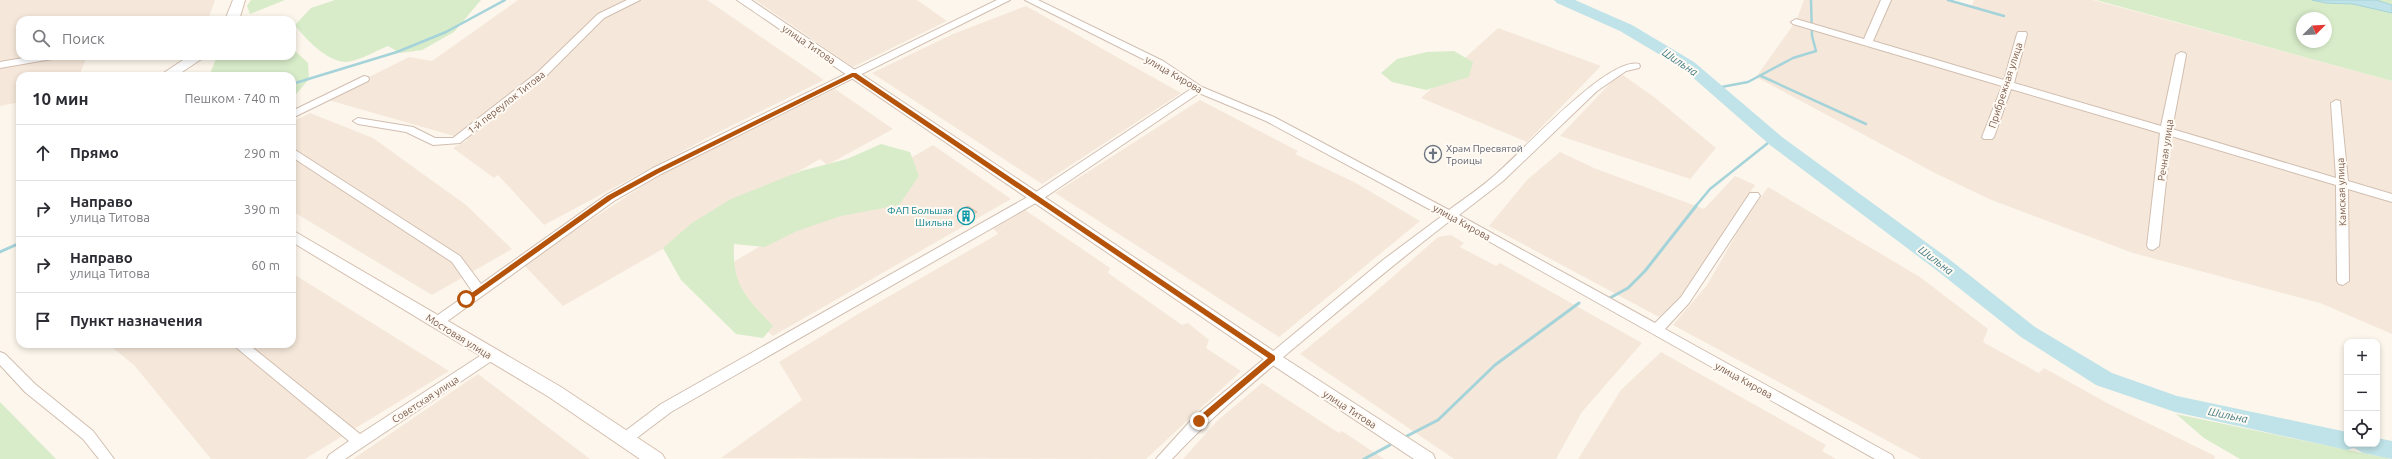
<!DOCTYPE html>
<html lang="ru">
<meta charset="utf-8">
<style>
:root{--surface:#fff;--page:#f7f7f7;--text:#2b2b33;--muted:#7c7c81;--line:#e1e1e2}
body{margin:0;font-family:Ubuntu,sans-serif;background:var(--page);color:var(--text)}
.controls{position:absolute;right:12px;bottom:12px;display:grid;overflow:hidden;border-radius:8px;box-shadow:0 2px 6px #0003}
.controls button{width:36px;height:36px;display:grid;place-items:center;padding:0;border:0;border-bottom:1px solid var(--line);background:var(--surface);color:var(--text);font:20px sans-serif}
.compass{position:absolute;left:2296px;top:12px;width:36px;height:36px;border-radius:50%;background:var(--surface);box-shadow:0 2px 6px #0003;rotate:66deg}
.stop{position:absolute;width:12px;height:12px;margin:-9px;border:3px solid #b45309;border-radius:50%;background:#fff}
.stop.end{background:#b45309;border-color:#fff;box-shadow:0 1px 4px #0008}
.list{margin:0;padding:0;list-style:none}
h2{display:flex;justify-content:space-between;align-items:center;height:52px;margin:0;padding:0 16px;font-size:17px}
h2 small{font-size:13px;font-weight:400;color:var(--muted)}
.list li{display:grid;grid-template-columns:26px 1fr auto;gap:12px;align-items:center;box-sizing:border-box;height:56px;padding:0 16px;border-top:1px solid var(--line)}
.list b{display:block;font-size:15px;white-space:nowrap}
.list p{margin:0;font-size:13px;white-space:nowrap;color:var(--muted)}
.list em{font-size:13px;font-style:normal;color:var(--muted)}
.icon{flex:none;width:22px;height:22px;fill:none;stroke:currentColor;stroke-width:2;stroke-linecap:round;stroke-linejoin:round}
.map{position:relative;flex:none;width:2392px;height:459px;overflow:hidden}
.search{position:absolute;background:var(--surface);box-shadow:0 2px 6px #0003;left:16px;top:16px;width:280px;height:44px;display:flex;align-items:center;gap:10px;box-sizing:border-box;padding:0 14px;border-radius:12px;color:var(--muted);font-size:15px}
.panel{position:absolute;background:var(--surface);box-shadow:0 2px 6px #0003;left:16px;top:72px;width:280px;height:276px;border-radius:12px}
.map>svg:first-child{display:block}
</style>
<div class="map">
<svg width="2392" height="459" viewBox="0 0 2392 459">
<rect width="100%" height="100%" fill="#fdf6ec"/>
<g fill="#f5e8da">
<path d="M0,0H215L208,20H20V56H87L79,76H20V102L0,106Z"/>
<path d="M518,0H707L824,80L711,136L544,225L498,175L494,178L453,148L468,140L325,99L409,57L432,61Z"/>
<path d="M755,0H917L947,21L853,67Z"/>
<path d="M1804,0H1950L1972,6L1974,0H2093L2392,81V334L2320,303L2133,253L1989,199L1935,173L1756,77L1796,21Z"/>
<path d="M1026,6L1181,93L1042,184L872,73L953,34Z"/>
<path d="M1498,28L1601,66L1527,142L1421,98Z"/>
<path d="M1620,73L1654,97L1716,148L1690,179L1560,136Z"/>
<path d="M835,89L893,129L827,165L820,159L563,306L523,264L658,176Z"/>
<path d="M1200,100L1298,151L1295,154L1356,183L1420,221L1279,337L1055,193Z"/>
<path d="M310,113L373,138L466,205L512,249L432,295L292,211V122Z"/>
<path d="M933,145L1011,199L773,336L706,278Z"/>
<path d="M1560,152L1594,168L1704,209L1735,176L1755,185L1685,293L1659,317L1489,226L1527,180Z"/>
<path d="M1768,187L1920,277L1988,329L1983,342L2039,373L2044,368L2109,404L2215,456L2214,459H1921L1673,325L1707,285L1744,221Z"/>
<path d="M1025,210L1110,268L1108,273L1182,325L1188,323L1209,340L1206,348L1241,371L1146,459L721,458L802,400L779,362L858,314L998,234L993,228Z"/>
<path d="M1451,235L1464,243L1460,247L1496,266L1500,263L1642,343L1582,412L1556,459H1454L1300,354L1372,295L1438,237Z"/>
<path d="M292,273L449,371L305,459H211L134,365L108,344H292Z"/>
<path d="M1661,352L1826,445L1822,451L1836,459H1578L1621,390Z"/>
<path d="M478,374L590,459H353Z"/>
<path d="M1262,383L1339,433L1342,431L1384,459H1183L1218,420Z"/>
</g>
<g fill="#d8ecc9" fill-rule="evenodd">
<path d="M251,0H285L250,14L247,6Z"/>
<path d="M335,0H481L454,32L422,50L400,53L388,46C376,51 360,60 347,62C329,63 305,39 295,25L311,8Z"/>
<path d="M2096,0H2392V81ZM2302,18H2326V42H2302Z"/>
<path d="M292,48L308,63L309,79L292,99V76L210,74L217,56H292Z"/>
<path d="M1454,51L1473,62L1469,77L1426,90L1392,82L1381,73L1397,59L1427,52Z"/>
<path d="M881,144L910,152L919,176L899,205L841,216L797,231L765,247L734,244C732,286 746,297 773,326L763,338L736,334L681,280L663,248L692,223L731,199L801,171L847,159Z"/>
<path d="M0,402L56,459H0Z"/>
<path d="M2176,414L2392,459H2240L2204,438Z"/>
</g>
<path fill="#bfe3e8" stroke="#a5d3da" d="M2312,0H2376L2392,5V13L2353,4L2326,3Z"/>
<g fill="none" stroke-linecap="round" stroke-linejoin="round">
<g stroke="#a5d3da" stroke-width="2.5">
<path d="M1948,0L2004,16"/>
<path d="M1761,76L1866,124"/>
<path d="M292,84L397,52L446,32L505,0"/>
<path d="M1716,88L1748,82L1793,58L1816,51L1812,36L1811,0"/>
<path d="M1695,207L1710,189L1773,139"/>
</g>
<g stroke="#a5d3da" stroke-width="3">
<path d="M0,252L20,243"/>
<path d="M1608,299L1628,288L1645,271L1696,206"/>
<path d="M1407,436L1438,420L1495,365L1579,303"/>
<path d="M1364,459L1390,445"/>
</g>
<path fill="#bfe3e8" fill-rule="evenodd" d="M1554,0H1575L1632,25L1694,62L1782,137L1949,259L2035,327L2112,373L2177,396L2347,432V444H2377V438L2392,441V459L2363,453L2354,448L2347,450L2175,412L2096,385L2021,337L1935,269L1770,145L1682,68L1620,31L1557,3Z"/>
</g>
<path fill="#f3d5c3" stroke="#e6bba3" d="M968,206L977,212L966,219L957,212Z"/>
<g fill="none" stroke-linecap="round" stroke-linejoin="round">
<g stroke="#d1beb0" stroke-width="2">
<g id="minor">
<path d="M627,0H640L604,18L546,76L460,143L433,145L406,132L358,124L353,121L358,118L413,127L435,138H453L538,72L598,14Z"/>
<path d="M997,0H1010L661,174L614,201L442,325H432L431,322L432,319L472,291L452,262L292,157V148L460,256L481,284L606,195L653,168Z"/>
<path d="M1025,0H1038L1163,61L1202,87L1274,117L1449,210C1465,198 1482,187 1496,174C1521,153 1608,56 1639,64L1640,66L1639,68L1626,71L1597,91L1503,181L1459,215L1655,323L1681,297L1750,193H1758L1760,196L1689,303L1665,329L1892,455L1894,459H1875L1451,220C1399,260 1350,301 1300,343C1256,380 1211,417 1172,459H1156L1194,417L1383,260L1442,216L1266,121L1199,93L1041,200L671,412L630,443L625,445L620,443L618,439L620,435L661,404L1033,194L1191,89L1155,65Z"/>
<path d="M1881,0H1891L1873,41L2004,80L2017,34L2018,32H2026L2027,34L2014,83L2161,126L2176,55L2181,52L2185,53L2186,55L2172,129L2336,178L2331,103L2336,100L2340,101L2348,181L2392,194V202L2348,189L2349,281L2343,285L2339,284L2337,281L2336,185L2171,136L2159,246L2153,250L2149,249L2147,246L2160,133L2011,89L1994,137L1992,139H1984L1982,137L2002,86L1793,24L1791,22L1796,19L1864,39Z"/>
<path d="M34,56H57L52,59L0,68V62Z"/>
<path d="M364,76L368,77L369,79L368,81L292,118V111Z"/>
<path d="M232,344H248L360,434L486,352H496L498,355L496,358L345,459H327L329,455L349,441Z"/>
<path d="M0,352L5,354L35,384L93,431L114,459H99L83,439L25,392L0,365Z"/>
</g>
</g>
<g stroke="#d1beb0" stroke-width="2">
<path id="tertiary" d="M737,0H751L1278,354L1433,454L1435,459H1414L1268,362Z"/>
</g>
<g stroke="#d6c0b0" stroke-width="2">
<g id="secondary">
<path d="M233,0H245L239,20H225Z"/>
<path d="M189,56H206L176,76H159Z"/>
<path d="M292,230L561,387L662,454L665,459H640L549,397L292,242Z"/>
</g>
</g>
<use href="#minor" fill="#fff" fill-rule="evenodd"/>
<use href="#tertiary" fill="#fff" fill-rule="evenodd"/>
<use href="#secondary" fill="#fff" fill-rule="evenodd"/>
</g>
<path fill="#b45309" d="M852,73H856L1275,356V360L1201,423H1196V419L1268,358L853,77L659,173L612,199L469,301L463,299L607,196L655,170Z"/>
<defs>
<g id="church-ring" transform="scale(0.9)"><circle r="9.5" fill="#fffaf3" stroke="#6b7280" stroke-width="1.5"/><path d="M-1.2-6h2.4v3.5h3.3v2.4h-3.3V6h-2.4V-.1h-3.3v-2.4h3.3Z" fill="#6b7280"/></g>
<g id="building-ring" transform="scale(0.9)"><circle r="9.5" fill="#fffaf3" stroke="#0f9aa8" stroke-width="1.5"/><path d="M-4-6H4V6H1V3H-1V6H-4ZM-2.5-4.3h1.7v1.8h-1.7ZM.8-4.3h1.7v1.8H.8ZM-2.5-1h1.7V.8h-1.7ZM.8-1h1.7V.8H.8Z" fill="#0f9aa8"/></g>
</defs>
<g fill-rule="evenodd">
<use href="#church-ring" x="1433" y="154"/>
<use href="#building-ring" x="966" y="216"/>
</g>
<g text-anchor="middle" stroke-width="4" stroke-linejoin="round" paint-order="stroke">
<g font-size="10" fill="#7a5c4d" stroke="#fffaf3">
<text transform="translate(809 44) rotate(34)" y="4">улица Титова</text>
<text transform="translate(1174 74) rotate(30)" y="4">улица Кирова</text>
<text transform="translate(2005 85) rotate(-72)" y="4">Прибрежная улица</text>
<text transform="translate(506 102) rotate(-38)" y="4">1-й переулок Титова</text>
<text transform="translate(2165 150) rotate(-82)" y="4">Речная улица</text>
<text transform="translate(2341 192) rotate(-92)" y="4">Камская улица</text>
<text transform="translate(1462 222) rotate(29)" y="4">улица Кирова</text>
<text transform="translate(459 336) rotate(32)" y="4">Мостовая улица</text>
<text transform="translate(1744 380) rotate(29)" y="4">улица Кирова</text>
<text transform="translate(425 399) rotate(-33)" y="4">Советская улица</text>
<text transform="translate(1350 409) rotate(33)" y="4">улица Титова</text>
</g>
<g font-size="10" fill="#5b616d" stroke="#fffaf3" text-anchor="start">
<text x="1446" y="152">Храм Пресвятой<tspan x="1446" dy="12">Троицы</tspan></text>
</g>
<g font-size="10" fill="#0d838f" stroke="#fffaf3" text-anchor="end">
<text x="953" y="214">ФАП Большая<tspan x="953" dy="12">Шильна</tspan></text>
</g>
<g font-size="11" font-style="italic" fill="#437c86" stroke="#fffaf3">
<text transform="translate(1680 62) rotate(34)" y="4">Шильна</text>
<text transform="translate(1936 260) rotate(37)" y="4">Шильна</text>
<text transform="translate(2228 415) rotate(12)" y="4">Шильна</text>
</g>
</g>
</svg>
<div class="controls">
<button>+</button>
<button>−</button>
<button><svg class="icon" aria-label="locate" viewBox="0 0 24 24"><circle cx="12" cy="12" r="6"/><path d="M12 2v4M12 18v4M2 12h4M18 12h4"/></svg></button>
</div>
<svg class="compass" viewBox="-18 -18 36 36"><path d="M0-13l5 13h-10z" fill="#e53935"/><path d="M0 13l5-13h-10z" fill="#7c7c81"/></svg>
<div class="stop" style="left:466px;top:299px"></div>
<div class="stop end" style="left:1199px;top:421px"></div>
<div class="search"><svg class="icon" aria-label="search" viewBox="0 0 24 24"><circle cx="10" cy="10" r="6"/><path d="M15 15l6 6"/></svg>Поиск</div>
<section class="panel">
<h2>10 мин<small>Пешком · 740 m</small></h2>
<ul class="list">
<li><svg class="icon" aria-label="ahead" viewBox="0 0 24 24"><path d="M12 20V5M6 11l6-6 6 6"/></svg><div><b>Прямо</b></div><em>290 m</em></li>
<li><svg class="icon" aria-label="right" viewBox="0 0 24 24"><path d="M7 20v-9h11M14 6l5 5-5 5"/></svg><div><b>Направо</b><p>улица Титова</p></div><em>390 m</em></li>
<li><svg class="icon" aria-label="right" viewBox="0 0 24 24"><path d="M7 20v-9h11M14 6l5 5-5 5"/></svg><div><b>Направо</b><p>улица Титова</p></div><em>60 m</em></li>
<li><svg class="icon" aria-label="arrive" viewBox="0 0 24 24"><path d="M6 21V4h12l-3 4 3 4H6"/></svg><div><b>Пункт назначения</b></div></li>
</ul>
</section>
</div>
